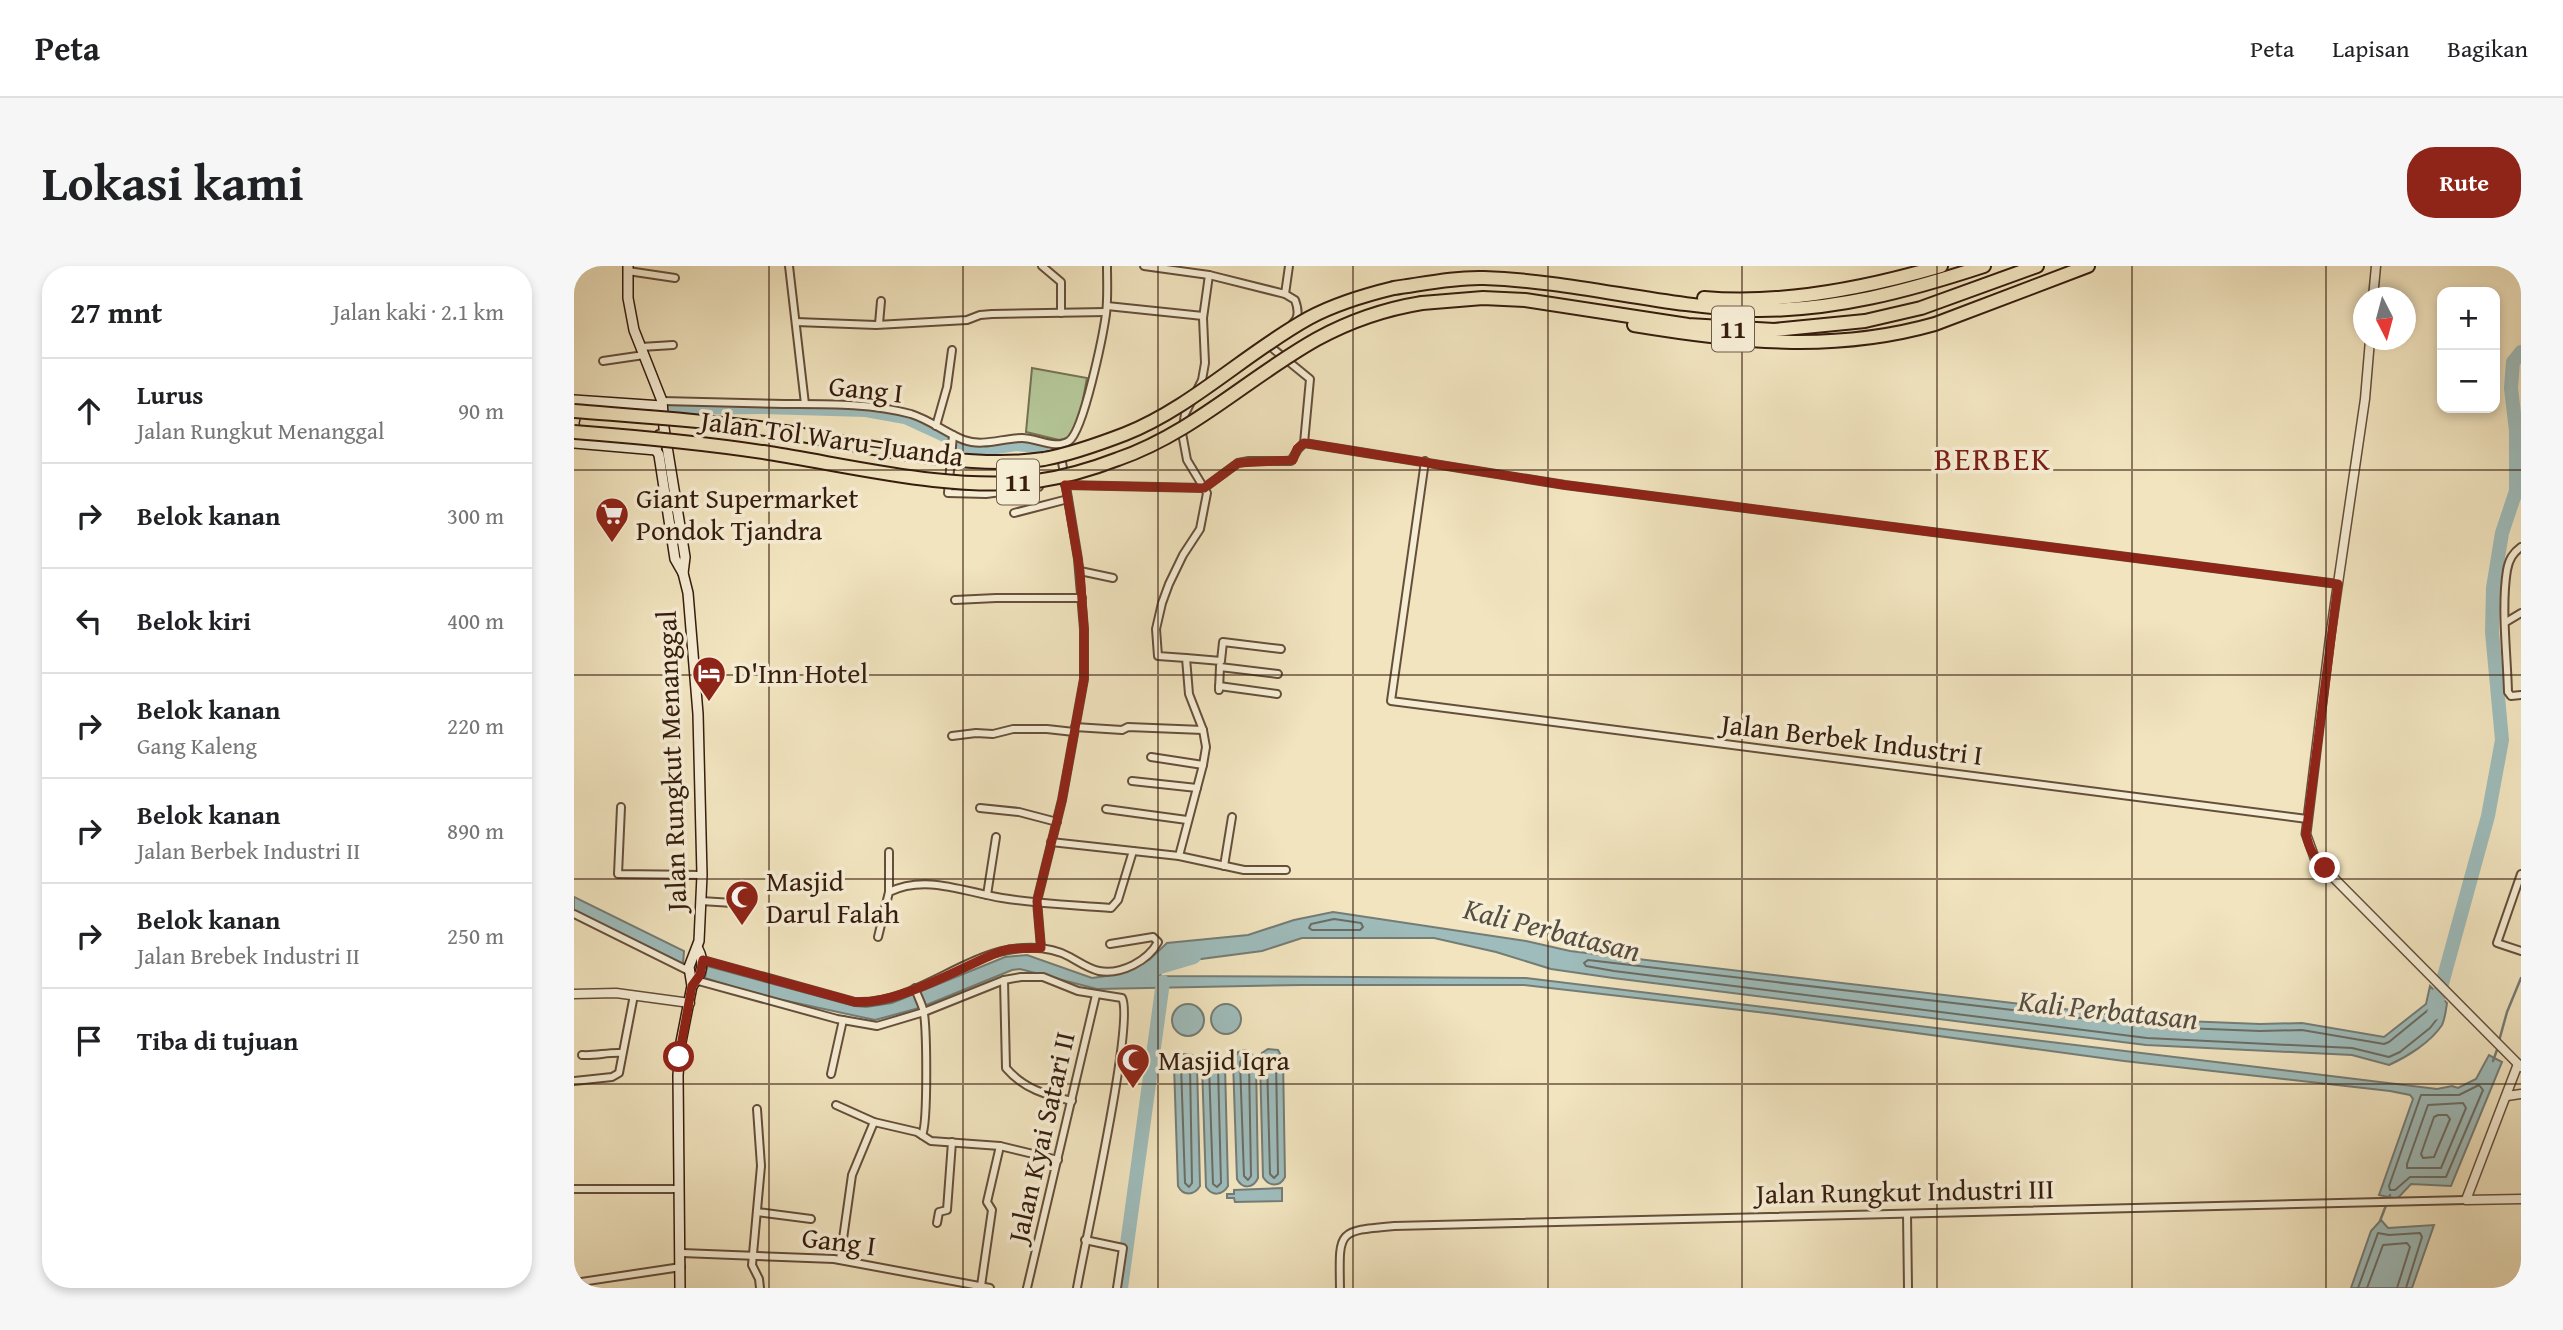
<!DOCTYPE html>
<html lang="id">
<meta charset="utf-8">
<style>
:root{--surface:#fff;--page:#f6f6f6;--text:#202124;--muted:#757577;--line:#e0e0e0;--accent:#8f2418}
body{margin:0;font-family:"Gentium Book Plus",serif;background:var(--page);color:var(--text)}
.controls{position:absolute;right:21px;top:21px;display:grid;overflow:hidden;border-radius:14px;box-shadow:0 4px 10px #0003}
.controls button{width:63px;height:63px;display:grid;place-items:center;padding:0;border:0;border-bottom:2px solid var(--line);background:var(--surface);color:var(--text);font:35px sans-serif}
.compass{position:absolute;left:1779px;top:21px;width:63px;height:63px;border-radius:50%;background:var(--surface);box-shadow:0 4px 10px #0003;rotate:174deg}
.stop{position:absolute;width:21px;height:21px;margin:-16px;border:5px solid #8f2418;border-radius:50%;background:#fff}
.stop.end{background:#8f2418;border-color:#fff;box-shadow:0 2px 7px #0008}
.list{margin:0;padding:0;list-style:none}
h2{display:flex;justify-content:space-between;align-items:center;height:91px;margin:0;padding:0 28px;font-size:30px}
h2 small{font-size:23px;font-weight:400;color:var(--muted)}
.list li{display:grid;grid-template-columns:46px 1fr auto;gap:21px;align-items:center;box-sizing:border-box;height:105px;padding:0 28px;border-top:2px solid var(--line)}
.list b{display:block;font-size:26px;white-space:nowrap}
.list p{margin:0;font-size:23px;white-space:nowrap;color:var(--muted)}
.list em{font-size:23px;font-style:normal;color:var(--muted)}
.icon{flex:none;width:38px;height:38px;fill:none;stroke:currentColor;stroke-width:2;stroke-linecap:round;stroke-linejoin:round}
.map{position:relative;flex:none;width:1947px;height:1022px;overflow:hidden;border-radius:28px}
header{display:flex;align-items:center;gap:42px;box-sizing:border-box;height:98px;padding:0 35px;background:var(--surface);border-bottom:2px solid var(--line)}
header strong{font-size:33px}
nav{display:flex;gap:38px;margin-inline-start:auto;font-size:24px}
.intro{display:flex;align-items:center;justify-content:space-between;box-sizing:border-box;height:168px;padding:0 42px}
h1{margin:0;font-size:49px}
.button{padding:18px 32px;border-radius:28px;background:var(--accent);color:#fff;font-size:24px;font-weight:700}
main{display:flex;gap:42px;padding:0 42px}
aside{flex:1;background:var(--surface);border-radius:28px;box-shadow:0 4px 10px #0003}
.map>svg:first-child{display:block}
</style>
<header>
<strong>Peta</strong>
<nav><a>Peta</a><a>Lapisan</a><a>Bagikan</a></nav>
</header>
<div class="intro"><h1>Lokasi kami</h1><a class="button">Rute</a></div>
<main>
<aside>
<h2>27 mnt<small>Jalan kaki · 2.1 km</small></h2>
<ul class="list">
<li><svg class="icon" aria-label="ahead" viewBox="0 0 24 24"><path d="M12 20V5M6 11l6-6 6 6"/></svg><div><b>Lurus</b><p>Jalan Rungkut Menanggal</p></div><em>90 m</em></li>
<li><svg class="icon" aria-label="right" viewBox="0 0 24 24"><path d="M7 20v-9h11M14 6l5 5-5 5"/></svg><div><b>Belok kanan</b></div><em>300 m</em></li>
<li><svg class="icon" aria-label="left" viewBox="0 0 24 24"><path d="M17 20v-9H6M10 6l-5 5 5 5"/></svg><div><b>Belok kiri</b></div><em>400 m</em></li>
<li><svg class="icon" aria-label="right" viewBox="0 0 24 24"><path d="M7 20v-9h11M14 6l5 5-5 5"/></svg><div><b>Belok kanan</b><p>Gang Kaleng</p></div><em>220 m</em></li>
<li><svg class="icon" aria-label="right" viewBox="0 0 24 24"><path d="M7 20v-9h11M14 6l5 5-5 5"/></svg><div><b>Belok kanan</b><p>Jalan Berbek Industri II</p></div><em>890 m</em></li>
<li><svg class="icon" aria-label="right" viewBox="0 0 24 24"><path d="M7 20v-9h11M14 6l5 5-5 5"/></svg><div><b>Belok kanan</b><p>Jalan Brebek Industri II</p></div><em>250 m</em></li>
<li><svg class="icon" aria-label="arrive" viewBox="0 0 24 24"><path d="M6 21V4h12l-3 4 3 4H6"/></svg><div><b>Tiba di tujuan</b></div></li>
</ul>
</aside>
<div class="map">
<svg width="1947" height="1022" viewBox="0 0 1947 1022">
<rect width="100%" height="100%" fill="#f1e4bf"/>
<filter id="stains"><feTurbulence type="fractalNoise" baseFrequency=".00286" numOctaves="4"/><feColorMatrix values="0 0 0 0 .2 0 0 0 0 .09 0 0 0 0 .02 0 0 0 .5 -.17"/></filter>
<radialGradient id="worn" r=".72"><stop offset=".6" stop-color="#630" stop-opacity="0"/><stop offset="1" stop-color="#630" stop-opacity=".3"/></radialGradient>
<path fill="#b4c596" stroke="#757152" stroke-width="2" d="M458,102L513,112L505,155L494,172L485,174L452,166Z"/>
<g fill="#9ebcbb" stroke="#747c76" stroke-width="2">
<path d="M0,631L110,685L109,698L0,644Z"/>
<path d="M759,646L952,675L996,685L1584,754L1686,758L1728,757L1810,771L1852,738L1856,720L1873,737C1872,744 1871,753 1868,759C1857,776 1833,791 1815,799L1778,789L1572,779L1039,712L977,703L922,686L860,672H728L688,685L589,698L586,710L952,712L1863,823L1878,820L1884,822L1902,813L1915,789L1928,796L1877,920L1837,918L1823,933L1805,929L1839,833L1836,829L1816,825L1550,795L1201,748L950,719H727L523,723L446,703L438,704L345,742L301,754L190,730L131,712L133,700L281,740L292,741L318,737L431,691L453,689L518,712L546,708L575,694L593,677L674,669L720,654Z"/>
<circle cx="652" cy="753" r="15"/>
<circle cx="614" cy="754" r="16"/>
<path d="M694,783L704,784L709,793L711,911C706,921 695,921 689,911L686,794L688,787Z"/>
<path d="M670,784L677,786L682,795L684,912C679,923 668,923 663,913L659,795L664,786Z"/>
<path d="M639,787L649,792L651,799L654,920C648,930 638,930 632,921L628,799L630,792Z"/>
<path d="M608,788L618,789L623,798L626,920C620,930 609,930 604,920L600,799L602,792Z"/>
<path d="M708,922V935L661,936L660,932H653V928H660V924Z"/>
<path d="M1807,954L1814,962L1860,959L1838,1022H1777L1797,965Z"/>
</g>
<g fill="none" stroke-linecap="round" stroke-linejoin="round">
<g stroke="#6a6c64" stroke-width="2">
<path d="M760,653L787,657L789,661L786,664H738L735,662L737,658Z"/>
<path d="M1014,694L1583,761L1686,765L1728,764L1810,778L1815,776L1859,740L1863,741V753L1856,762L1826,786L1815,791L1778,782L1573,772L1040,705L1012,700L1010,697Z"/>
<path d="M695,790H700L702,794L704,908L700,912L696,908L693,794Z"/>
<path d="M670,791L675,796L677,910L674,914L670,910L666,796Z"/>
<path d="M610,795H614L616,799L618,917L615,921L611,917L607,799Z"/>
<path d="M638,795H642L644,800L647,917L643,921L639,918L635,800Z"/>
<path d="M1905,819L1909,824L1872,911H1836L1821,924H1816L1815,920L1847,829H1885Z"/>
<path d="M1889,837L1892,842L1867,902H1833V898L1854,839Z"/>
<path d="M1864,849H1873L1876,853L1860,891L1849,892L1847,888L1860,851Z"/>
<path d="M1784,1022L1804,967L1815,969L1846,967L1848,971L1832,1022"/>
<path d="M1793,1022L1809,979L1833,977L1836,981L1823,1022"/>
</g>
<g stroke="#747c76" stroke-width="2.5">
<path d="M1925,775L1933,746L1947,712"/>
<path d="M1919,795L1924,781"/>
<path d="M1806,955L1816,929"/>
</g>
<g stroke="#9ebcbb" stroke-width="14">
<path d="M92,142L189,141L292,144L331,151L403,184L442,178L468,181"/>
<path d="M569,706L620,691"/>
<path d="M1860,747L1914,550L1928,474L1918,366L1919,322L1928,267L1942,225V165L1937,122L1939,96L1947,86"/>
<path d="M547,1022L589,716"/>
</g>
<g stroke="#654f3a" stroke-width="10">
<g id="minor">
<path d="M215,0L231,138"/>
<path d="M468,0L487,16V47"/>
<path d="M570,0L635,9L711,28L721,34C724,42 726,51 719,57"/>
<path d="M54,5L101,12"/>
<path d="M711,28L715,0"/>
<path d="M533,40L629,50"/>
<path d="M222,56L302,59L393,54L406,49L418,48L532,46"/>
<path d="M305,58L307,35"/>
<path d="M692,77L736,113L730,177"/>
<path d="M67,81L99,79"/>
<path d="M29,95L70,89"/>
<path d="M88,135C128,136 169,137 210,138C251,138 298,137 337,148C356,154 372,167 390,174C409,181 429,172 448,172C463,172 482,184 495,175C510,164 529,69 532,48C534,32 533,16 533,0"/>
<path d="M362,160L373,121L378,84"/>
<path d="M379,169L374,227L412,228L465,221"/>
<path d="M730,177L991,219L1764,318"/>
<path d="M851,195L817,435L1733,553"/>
<path d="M491,219L630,222L664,197L675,195H717L724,183L730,177"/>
<path d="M440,247L494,233"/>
<path d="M1947,281C1939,287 1935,293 1933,304C1927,341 1933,387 1934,426L1937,430L1947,429"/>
<path d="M506,305L539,312"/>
<path d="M381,334L422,332H508"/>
<path d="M1932,356L1947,347"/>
<path d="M612,392L647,395L649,376L707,383"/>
<path d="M646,401L704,408"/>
<path d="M645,420L703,428"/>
<path d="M645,424L646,400"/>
<path d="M501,461L548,464L554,461L629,464"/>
<path d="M378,470L402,467L419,468L439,463H473L500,466"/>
<path d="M577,491L629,499"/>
<path d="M558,515L623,522"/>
<path d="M47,541L44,608L128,609"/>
<path d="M406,542L445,546L483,556"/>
<path d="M532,543L613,554"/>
<path d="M477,576L605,590L670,604H712"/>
<path d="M605,590L629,499L632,481L629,464L615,428L612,392L584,390L582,363L588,337L595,318L609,289L626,263L633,227L613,194L608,167L611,148L628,114L631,97L629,52L635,9"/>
<path d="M650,600L658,551"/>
<path d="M1947,608L1923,677L1947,685"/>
<path d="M315,626V586"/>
<path d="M413,629L422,571"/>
<path d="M127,635L159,637"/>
<path d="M0,648L115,705"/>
<path d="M304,671L315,626C352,608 390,626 428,632C464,638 501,639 537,642L544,634L559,585"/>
<path d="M467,682L463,635L488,534L510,413V363L504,293L487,190"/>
<path d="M129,694L281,736C342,739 390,685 449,682C465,681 482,683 496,691C505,696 515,703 525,705C547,709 574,695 584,676L579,671L536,678"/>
<path d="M121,714L263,753L303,760L350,746L430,714L447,711H469L504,725L548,732C561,756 510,980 503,1022"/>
<path d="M430,714L432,802C450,823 472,829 498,835"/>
<path d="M341,722C343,729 347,736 349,743C353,756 354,858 348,869"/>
<path d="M8,789C22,790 34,786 48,787"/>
<path d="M257,808L269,754"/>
<path d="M0,815L38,811L45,807L60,729"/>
<path d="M262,839L300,856L343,866L357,875L426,880L484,894"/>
<path d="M183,843L187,900L178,999L185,1013L186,1022"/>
<path d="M0,923H106"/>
<path d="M183,946L237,953"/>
<path d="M1333,948L1334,1022"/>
<path d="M363,957L365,946L373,944L378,876"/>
<path d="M511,974L549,982L543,1022"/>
<path d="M108,987L260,993L416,1022"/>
<path d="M266,994L278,909L300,856"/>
<path d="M0,1017L107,1001"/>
<path d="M407,1020L418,944L413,936L426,880"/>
<path d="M453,1022L522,729"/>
<path d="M766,1022C765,964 763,965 820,960L1892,934"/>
</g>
</g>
<g stroke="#654f3a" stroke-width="11">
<g id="tertiary">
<path d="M1799,32L1802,0"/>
<path d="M1796,74L1791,133L1756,372L1732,568L1741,593L1947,801"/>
<path d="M0,728L42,727L116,737"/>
<path d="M1944,798L1892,934L1947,933"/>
<path d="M1933,830L1947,828"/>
</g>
</g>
<g stroke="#361d0e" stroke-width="12">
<g id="secondary">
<path d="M54,0V32L60,64L88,135L90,162L111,291L109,307L114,327L124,448L128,609L125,675L115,701L118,720L107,776L104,809L106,1022"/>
<path d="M0,134L88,140"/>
<path d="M85,169L82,184L85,189L101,293L109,307"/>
<path d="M1,172L0,156L4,141"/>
<path d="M0,177L82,184"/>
<path d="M118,720C128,709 131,696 124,683"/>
</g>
</g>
<g stroke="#361d0e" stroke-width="16">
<g id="motorway">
<path d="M820,22C849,18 880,11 910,12C1001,15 1089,41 1180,44C1260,45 1334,25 1410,0"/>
<path d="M1130,32C1209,39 1292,22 1367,0"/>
<path d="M848,37L909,32L951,34L1114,59L1200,64L1291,55L1347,42L1463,0"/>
<path d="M1060,59C1163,76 1259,87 1361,58L1514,0"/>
</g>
</g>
<use href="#minor" stroke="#f6edd5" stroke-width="6"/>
<use href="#tertiary" stroke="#f6edd5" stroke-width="8"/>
<use href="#secondary" stroke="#f6edd5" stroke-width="9"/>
<use href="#motorway" stroke="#f1e4bf" stroke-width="12"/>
<g stroke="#361d0e" stroke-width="16" stroke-linecap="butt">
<g id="motorway-bridge">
<path d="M0,145C62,150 124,154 185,162C273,174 383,206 470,193C497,188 525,178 551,168C617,142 673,86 735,52C761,38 791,29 820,22"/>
<path d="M0,166C65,171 130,177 195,187C278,200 379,226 463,215C491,211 518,203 544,193C619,167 675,111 743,73C776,55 811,43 848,37"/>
</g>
</g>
<use href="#motorway-bridge" stroke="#f1e4bf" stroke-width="12"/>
</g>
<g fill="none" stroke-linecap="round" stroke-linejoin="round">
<path stroke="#8f2418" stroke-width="9" d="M105,791L118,720L126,709L129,694L281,736C326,738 383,703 425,686L435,683L467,682L463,635L488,534L510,413V363L506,305L491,219L630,222L664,197L719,194L723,183L730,177L991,219L1764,318L1732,568C1735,583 1740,592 1751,602"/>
</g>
<path fill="none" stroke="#361d0e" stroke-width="2" stroke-opacity="0.55" d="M195,0V1022M389,0V1022M584,0V1022M779,0V1022M974,0V1022M1168,0V1022M1363,0V1022M1558,0V1022M1752,0V1022M0,204H1947M0,409H1947M0,613H1947M0,818H1947"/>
<defs>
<g id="supermarket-pin" transform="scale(1.75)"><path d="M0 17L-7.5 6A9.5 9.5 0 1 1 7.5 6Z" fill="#8f2418" stroke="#f6edd5"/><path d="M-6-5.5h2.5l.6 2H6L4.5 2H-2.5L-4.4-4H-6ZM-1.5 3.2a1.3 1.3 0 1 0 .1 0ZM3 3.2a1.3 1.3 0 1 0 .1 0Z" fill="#fff"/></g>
<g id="hotel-pin" transform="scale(1.75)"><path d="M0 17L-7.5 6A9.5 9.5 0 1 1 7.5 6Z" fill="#8f2418" stroke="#f6edd5"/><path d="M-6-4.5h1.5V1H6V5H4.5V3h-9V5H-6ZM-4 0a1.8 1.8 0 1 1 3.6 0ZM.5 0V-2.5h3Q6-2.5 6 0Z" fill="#fff"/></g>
<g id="mosque-pin" transform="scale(1.75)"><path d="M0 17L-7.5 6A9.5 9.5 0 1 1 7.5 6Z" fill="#8f2418" stroke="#f6edd5"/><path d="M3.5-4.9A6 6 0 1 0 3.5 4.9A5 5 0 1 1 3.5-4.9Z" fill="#fff"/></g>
</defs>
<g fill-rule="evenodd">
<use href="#supermarket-pin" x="38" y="248"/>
<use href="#hotel-pin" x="135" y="407"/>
<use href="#mosque-pin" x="168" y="631"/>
<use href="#mosque-pin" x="559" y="794"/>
</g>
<g text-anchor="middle" stroke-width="7" stroke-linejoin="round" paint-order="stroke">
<g fill="#f6edd5" stroke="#705b4a" stroke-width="2">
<rect x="1138" y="40.5" width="42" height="45" rx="5"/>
<rect x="423" y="193.5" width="42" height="45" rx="5"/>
</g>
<g font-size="26" font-weight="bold" fill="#361d0e">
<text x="1159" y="72">11</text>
<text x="444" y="225">11</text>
</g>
<g font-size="28" fill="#361d0e" stroke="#f6edd5">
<text transform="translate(292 123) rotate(6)" y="10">Gang I</text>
<text transform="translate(258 172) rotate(8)" y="10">Jalan Tol Waru–Juanda</text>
<text transform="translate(1278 473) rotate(7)" y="10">Jalan Berbek Industri I</text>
<text transform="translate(97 495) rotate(-92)" y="10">Jalan Rungkut Menanggal</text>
<text transform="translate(467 871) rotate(-77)" y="10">Jalan Kyai Satari II</text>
<text transform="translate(1331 925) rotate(-1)" y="10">Jalan Rungkut Industri III</text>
<text transform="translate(265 975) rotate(7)" y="10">Gang I</text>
</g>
<g font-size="28" fill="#361d0e" stroke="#f6edd5" text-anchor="start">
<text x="62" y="242">Giant Supermarket<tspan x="62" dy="32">Pondok Tjandra</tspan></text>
<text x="160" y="417">D'Inn Hotel</text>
<text x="192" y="625">Masjid<tspan x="192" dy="32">Darul Falah</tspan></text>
<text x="584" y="804">Masjid Iqra</text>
</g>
<g font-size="30" font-style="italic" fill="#554d42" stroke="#f6edd5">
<text transform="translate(978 664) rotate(14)" y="10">Kali Perbatasan</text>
<text transform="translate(1534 744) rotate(6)" y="10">Kali Perbatasan</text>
</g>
<g font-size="32" letter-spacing="2" fill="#7a1f14" stroke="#f6edd5">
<text x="1419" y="204">BERBEK</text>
</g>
</g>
<rect width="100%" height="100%" filter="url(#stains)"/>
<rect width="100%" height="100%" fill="url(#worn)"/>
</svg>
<div class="controls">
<button>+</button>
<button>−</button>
</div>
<svg class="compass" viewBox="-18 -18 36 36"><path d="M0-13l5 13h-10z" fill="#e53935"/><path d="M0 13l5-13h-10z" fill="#757577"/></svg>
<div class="stop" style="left:105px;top:791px"></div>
<div class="stop end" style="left:1751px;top:602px"></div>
</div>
</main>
